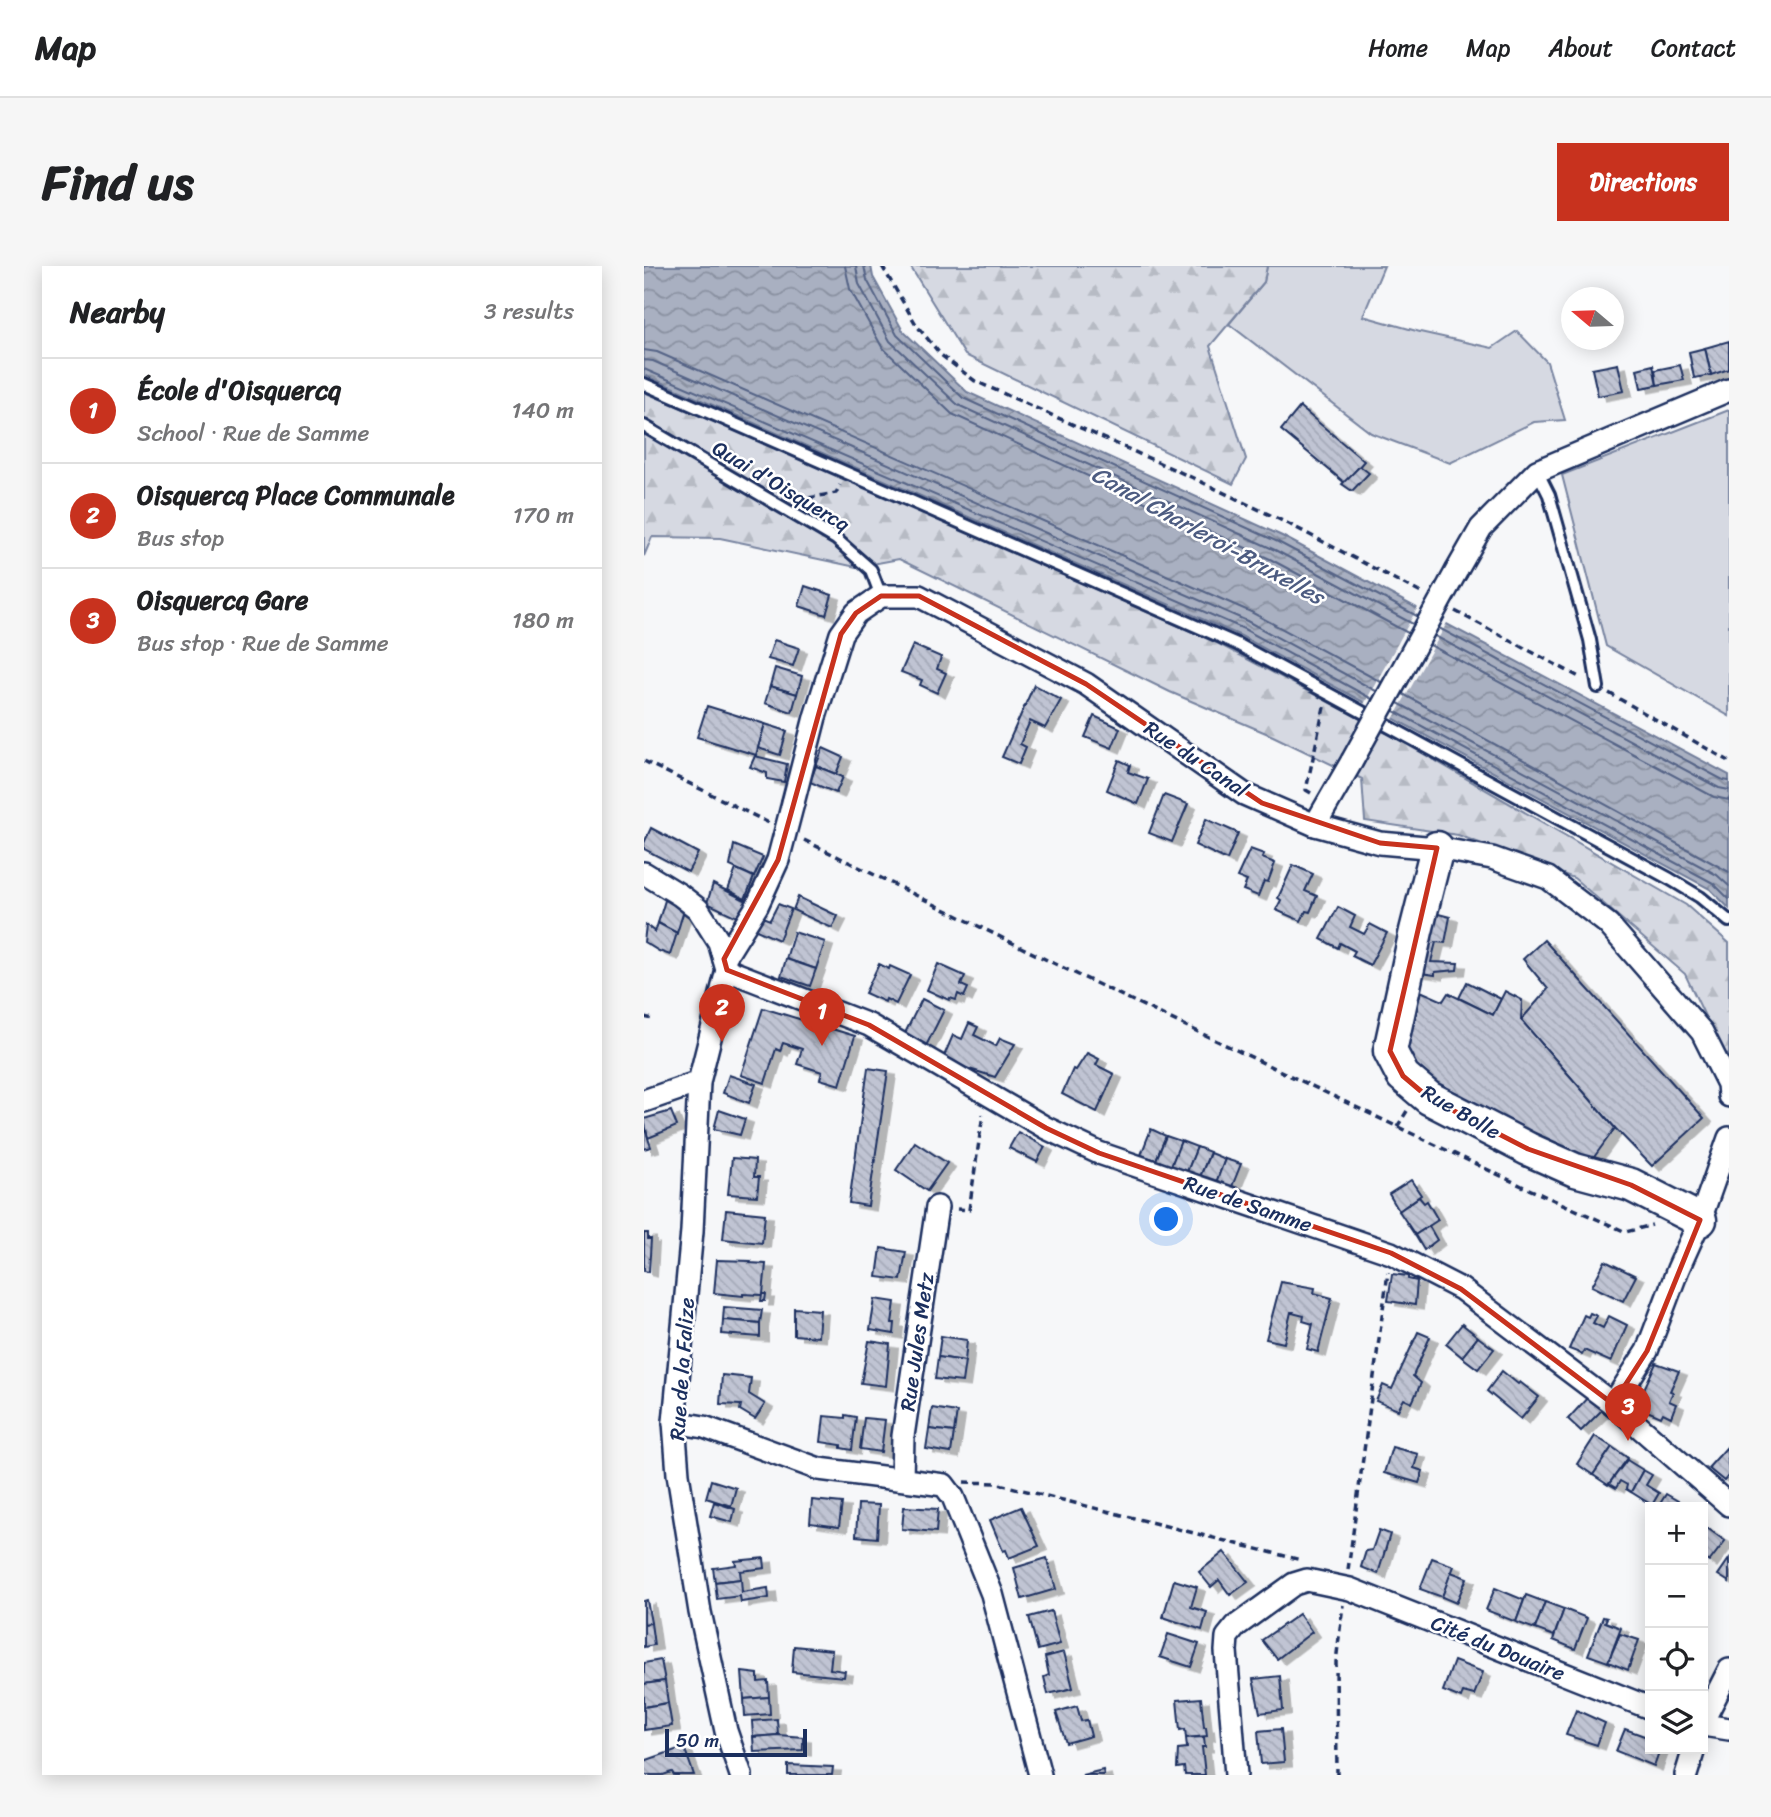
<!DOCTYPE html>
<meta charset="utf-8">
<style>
:root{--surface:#fff;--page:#f6f6f6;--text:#202124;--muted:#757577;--line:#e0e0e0;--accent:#c8321e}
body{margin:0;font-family:Sriracha,sans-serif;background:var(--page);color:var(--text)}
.controls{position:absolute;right:21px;bottom:21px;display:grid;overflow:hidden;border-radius:0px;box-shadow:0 4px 18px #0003}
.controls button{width:63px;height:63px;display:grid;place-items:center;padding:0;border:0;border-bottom:2px solid var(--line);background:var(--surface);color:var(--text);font:35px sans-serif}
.compass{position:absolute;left:917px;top:21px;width:63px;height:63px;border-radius:50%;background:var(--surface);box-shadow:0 4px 18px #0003;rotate:289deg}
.scale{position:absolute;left:21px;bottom:18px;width:142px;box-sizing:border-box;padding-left:7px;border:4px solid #1b2f5e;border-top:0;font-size:19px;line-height:24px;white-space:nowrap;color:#1b2f5e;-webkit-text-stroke:5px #fff;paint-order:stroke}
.you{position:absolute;left:523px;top:954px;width:24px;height:24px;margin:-18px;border:5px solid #fff;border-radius:50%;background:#1a73e8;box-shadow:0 0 0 10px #1a73e833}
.badge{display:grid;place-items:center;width:46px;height:46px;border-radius:50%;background:var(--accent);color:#fff;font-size:23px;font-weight:700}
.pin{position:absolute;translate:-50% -58px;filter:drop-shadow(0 2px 4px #0008)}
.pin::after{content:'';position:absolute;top:37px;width:24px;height:21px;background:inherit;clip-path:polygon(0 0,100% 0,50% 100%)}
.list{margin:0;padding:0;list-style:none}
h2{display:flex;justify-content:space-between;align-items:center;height:91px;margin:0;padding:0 28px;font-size:30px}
h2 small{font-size:23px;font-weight:400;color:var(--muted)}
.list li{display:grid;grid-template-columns:46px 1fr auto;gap:21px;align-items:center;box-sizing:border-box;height:105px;padding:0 28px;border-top:2px solid var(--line)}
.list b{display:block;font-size:26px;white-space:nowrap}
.list p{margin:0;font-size:23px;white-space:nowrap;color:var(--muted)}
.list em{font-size:23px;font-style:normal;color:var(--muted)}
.icon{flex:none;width:38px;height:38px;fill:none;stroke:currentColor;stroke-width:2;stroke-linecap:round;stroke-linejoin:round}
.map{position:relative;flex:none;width:1085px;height:1509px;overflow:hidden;border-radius:0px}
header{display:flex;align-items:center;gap:42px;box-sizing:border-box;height:98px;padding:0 35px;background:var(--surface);border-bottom:2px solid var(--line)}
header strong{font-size:33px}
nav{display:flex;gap:38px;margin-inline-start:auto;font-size:24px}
.intro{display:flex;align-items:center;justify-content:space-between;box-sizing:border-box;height:168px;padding:0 42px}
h1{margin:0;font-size:49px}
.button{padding:18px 32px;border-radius:0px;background:var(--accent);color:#fff;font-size:24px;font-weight:700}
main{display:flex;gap:42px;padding:0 42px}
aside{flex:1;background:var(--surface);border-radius:0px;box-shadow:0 4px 18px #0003}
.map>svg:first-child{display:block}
</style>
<header>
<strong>Map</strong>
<nav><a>Home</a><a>Map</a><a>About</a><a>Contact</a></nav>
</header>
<div class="intro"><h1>Find us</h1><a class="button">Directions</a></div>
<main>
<aside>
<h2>Nearby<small>3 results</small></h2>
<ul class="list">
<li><span class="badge">1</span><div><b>École d'Oisquercq</b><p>School · Rue de Samme</p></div><em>140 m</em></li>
<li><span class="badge">2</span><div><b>Oisquercq Place Communale</b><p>Bus stop</p></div><em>170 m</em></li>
<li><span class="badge">3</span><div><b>Oisquercq Gare</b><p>Bus stop · Rue de Samme</p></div><em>180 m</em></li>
</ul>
</aside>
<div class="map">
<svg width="1085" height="1509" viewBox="0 0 1085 1509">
<defs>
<pattern id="forest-firs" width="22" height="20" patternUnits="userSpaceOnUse" patternTransform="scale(1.75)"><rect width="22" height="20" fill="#d6d9e2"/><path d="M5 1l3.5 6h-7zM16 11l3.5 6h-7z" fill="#b7bbc4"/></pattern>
<pattern id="water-waves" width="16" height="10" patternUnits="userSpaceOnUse" patternTransform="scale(1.75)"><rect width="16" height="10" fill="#a9b0c1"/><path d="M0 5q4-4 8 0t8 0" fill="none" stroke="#8990a0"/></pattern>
<pattern id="building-back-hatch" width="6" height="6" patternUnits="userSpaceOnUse" patternTransform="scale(1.75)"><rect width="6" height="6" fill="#c0c4d3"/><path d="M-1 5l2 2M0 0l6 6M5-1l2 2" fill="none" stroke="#a4a9b8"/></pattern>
<filter id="shadow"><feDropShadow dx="8" dy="4.5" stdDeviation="0" flood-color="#0004"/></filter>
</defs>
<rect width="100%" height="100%" fill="#f6f7f9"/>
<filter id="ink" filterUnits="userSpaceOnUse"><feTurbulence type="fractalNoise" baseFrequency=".0143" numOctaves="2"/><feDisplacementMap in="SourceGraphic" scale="14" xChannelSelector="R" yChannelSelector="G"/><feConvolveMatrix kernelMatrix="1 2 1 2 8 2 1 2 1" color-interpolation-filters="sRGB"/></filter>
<g filter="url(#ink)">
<g fill="#d6d9e2" stroke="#7884a0" stroke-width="2">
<path d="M623,0H740L719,50L776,66L848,82L873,65L903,96L921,154L890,156L806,197L727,167L585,58L620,16Z"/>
<path d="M1085,144V450L962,380L918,209Z"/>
</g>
<g fill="url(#forest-firs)" stroke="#7884a0" stroke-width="2">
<path d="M266,0H623L620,16L566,80L602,193L589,218L321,89Z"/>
<path d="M0,126L128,180L571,376L745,468L1042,639L1085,677V801L1041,708L930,612L814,569L721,555L718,513L629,470L526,426L255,293L212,301L76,272L8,271L0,290Z"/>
</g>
<path fill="url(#water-waves)" stroke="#707c99" stroke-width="2" d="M0,0H227L229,11L259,65L323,126L638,270L1085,509V642L1066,623L597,370L0,109Z"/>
<path fill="#f6f7f9" d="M775,339L804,355L748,455L719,440Z"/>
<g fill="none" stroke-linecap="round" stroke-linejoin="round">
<g stroke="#546386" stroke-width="2">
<path d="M201,0L206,23L238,81L308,148L626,293L764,367"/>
<path d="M212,0L215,18L246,75L314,139L631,284L769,358"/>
<path d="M220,0L223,14L253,69L319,132L634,276L773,350"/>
<path d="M0,84L13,86L607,346L737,416"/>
<path d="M0,94L9,95L603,355L732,425"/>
<path d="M0,103L600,363L728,433"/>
<path d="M795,362L1079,514L1085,515"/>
<path d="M791,370L1075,522L1085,524"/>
<path d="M786,379L1070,531L1085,534"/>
<path d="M759,428L1085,606"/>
<path d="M754,437L1073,609L1085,620"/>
<path d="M750,445L1069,617L1085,633"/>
</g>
</g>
<g fill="url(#building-back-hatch)" stroke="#1b2f5e" stroke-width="2" filter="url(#shadow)">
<path d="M1085,75V103L1067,109L1061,82Z"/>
<path d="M1061,82L1067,109L1050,112L1045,86Z"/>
<path d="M974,98L980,125L954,130L948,103Z"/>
<path d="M1009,99L1013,119L997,122L993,103Z"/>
<path d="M1036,99L1040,114L1013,119L1011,104Z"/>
<path d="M656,141L720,195L701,217L637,164Z"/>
<path d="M716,200L725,207L708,225L698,218Z"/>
<path d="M161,320L188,329L182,349L155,340Z"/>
<path d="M130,374L155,382L149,400L124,393Z"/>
<path d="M269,379L297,391L293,403L302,407L293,427L276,419L278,414L257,406Z"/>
<path d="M131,402L158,410L153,428L126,420Z"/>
<path d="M390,419L417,434L401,462L386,455L376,478L382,481L375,498L358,491Z"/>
<path d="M126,420L153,428L148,446L121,437Z"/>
<path d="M63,440L121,458L112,489L53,471Z"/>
<path d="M450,450L476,462L468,482L441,471Z"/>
<path d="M121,458L143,465L136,489L114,482Z"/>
<path d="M179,482L199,491L192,508L172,500Z"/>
<path d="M111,490L143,498L140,516L123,513V507L106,501Z"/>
<path d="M475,494L486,499L484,506L504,513L494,538L463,524Z"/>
<path d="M172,500L199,511L192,527L166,516Z"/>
<path d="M520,529L544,538L528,576L505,567Z"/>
<path d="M562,553L594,567L583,594L551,579Z"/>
<path d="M7,562L54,587L44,606L0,583V577Z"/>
<path d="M90,579L119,591L110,611L86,600Z"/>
<path d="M606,583L620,588L618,592L631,597L624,616L620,615L614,630L599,624L603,615L593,611Z"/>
<path d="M649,599L669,608L661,625L673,630L666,646L662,645L657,655L632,644L637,634L634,632Z"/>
<path d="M92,603L110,611L101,633L84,624Z"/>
<path d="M69,618L103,635L95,652L63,637Z"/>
<path d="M22,631L41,641L33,667L14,657Z"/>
<path d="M154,631L194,650L188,662L149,644Z"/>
<path d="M134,638L147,643L135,674L110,663L116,650L126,654Z"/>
<path d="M694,641L711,650L706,661L720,668L726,658L743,667L726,699L708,690L711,685L696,677L694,682L677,673Z"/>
<path d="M783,645L806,651L801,677L792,676L787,696L814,697L813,704L791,706V709L770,706Z"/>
<path d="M14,657L33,667L26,689L15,685L0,676L2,659L11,666Z"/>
<path d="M150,666L181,676L172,703L142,693Z"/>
<path d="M900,674L1060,852L1008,900L971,862L877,754L904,723L879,693Z"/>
<path d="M142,693L172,703L166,720L137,710Z"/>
<path d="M235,698L245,703L246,700L266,709L252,738L242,733L241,736L221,727Z"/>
<path d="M294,698L321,710L317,719L324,722L320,731L314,728L312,734L306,732L305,734L283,724Z"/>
<path d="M823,716L857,733L849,749L815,732Z"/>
<path d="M772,723L799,735L804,727L849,749L861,725L878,734L877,754L971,862L948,894L903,884L763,802L759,779Z"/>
<path d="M278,733L300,744L281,782L259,771Z"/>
<path d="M119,742L211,770L196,819L176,813L178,806L153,798L158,783L139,777L136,785L132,783L121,817L97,809Z"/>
<path d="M325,757L334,761L330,769L352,780L356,772L371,778L351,811L322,802L300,790L309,769L318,773Z"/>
<path d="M443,787L455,793L452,799L470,808L453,846L418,828L429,803L432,804Z"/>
<path d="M224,802L244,805L224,940L205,937Z"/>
<path d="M85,809L112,818L105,837L79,827Z"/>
<path d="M75,844L101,853L96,869L70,863Z"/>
<path d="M27,845L33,860L4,872L0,853Z"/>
<path d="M0,860L7,881L0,883Z"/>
<path d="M507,863L522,870L512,894L497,889Z"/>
<path d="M374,866L401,881L393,896L365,882Z"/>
<path d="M522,870L537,875L527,900L512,894Z"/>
<path d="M537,875L553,881L543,906L527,900Z"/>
<path d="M271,876L303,897L283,925L252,904Z"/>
<path d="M553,881L566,886L556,911L543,906Z"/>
<path d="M566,887L581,893L572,917L556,911Z"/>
<path d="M88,892L111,894L110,911H115L113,930L84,928Z"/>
<path d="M581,893L597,898L587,923L572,917Z"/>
<path d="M767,914L777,929L755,945L745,928Z"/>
<path d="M775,931L780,937L783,935L794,954L771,969L755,945Z"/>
<path d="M82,944L121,948L118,977L79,973Z"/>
<path d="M785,960L793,974L780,984L771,969Z"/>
<path d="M0,967H4V973H7L5,1006L0,1005Z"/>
<path d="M237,982L262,986L257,1014L233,1011Z"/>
<path d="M73,994L107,995L106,997L122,998L119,1028H122L121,1035H117L118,1029L99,1028V1030L70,1027Z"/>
<path d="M961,995L992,1010L979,1035L948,1020Z"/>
<path d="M748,1008L764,1010V1013L773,1015L771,1039L744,1035Z"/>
<path d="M637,1016L671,1022L670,1027L688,1032L674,1086L663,1083L669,1058L659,1055L660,1050L648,1047L649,1046H647L640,1077L622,1073Z"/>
<path d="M231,1033L251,1036L248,1057H251L250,1068L226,1064Z"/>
<path d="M80,1041L118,1044L116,1057L79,1054Z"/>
<path d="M150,1042L176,1044L174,1071L150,1069Z"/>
<path d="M946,1047L953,1050L949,1057L959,1062L965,1050L983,1059L967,1096L940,1084L938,1088L925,1083L940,1049L944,1051Z"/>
<path d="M79,1054L116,1057V1071L78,1068Z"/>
<path d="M818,1058L834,1071L818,1091L802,1078Z"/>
<path d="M774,1066L786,1071L769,1110L777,1117L768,1137L760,1133L754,1144L732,1135L739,1119L748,1123Z"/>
<path d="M297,1070L323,1074L321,1095L294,1091Z"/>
<path d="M834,1071L850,1083L834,1103L818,1091Z"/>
<path d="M225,1075L246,1078L242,1120L217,1117Z"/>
<path d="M294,1091L321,1095L318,1116L291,1113Z"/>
<path d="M1012,1097L1035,1105L1026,1125L1029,1126L1025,1135L1032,1138L1027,1151L1019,1147L1017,1151L996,1142L994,1136Z"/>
<path d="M858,1105L874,1118L876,1116L895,1131L877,1153L843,1125Z"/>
<path d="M78,1109L107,1112L105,1128L121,1138L111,1153L96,1144L97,1139L76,1138Z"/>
<path d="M943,1132L958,1144L937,1165L924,1153Z"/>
<path d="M288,1142L313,1146L310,1166L285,1163Z"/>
<path d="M201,1149L212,1151L208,1184L197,1182V1179L177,1176L180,1150L201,1152Z"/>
<path d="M220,1152L241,1154L237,1186L216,1183Z"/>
<path d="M285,1163L310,1166L307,1187L282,1183Z"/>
<path d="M951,1170L968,1181L949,1209L933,1198Z"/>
<path d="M748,1181L774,1188L770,1202L779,1205L775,1217L740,1207Z"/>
<path d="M968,1181L984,1192L964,1219L949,1209Z"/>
<path d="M1083,1181L1085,1209L1080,1215L1064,1202Z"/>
<path d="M983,1194L999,1204L987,1226L982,1223L983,1219L976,1215L972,1222L965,1218Z"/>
<path d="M999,1204L1008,1209L1002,1219L1015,1227L1008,1239L987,1226Z"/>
<path d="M67,1214L92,1222L87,1240L62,1232Z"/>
<path d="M1022,1228L1039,1238L1036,1241H1014Z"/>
<path d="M168,1234L198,1237L195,1261L166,1257Z"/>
<path d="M70,1236L91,1243L88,1256L66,1250Z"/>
<path d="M214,1238L235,1239L233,1272L212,1270Z"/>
<path d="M260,1241L294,1243L292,1266L258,1263Z"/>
<path d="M377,1241L395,1280L365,1292L362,1284L359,1285L346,1254Z"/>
<path d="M1059,1259L1081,1275L1065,1296L1059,1292Z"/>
<path d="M735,1264L746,1268L734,1308L717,1301L722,1285L728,1284Z"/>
<path d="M580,1286L604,1316L586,1329L575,1314L567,1321L555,1306Z"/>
<path d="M120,1292L121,1302L96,1305L97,1313L71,1316L69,1302L92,1299L91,1295Z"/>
<path d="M403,1292L412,1323L378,1333L370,1302Z"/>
<path d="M788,1292L810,1300L798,1331L776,1323Z"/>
<path d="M1085,1293V1316L1074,1309Z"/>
<path d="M807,1306L823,1312L812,1337L798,1331Z"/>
<path d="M97,1313L98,1326L124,1322L125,1332L97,1336L96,1330L73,1333L71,1316Z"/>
<path d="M530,1314L553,1321L547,1341L563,1346L558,1364L519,1351Z"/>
<path d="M851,1322L880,1334L872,1356L842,1344Z"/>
<path d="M882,1329L901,1336L891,1363L872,1356Z"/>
<path d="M3,1334L7,1357L0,1358V1335Z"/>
<path d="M901,1336L920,1343L910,1370L891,1363Z"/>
<path d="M920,1343L943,1352L931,1383L909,1374Z"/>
<path d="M407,1345L416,1378L394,1384L385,1351Z"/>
<path d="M655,1348L668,1366L633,1393L618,1374Z"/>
<path d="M959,1351L963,1352L961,1356L977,1362L964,1396L944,1389Z"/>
<path d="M7,1357L10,1379L0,1381V1358Z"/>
<path d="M524,1368L555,1378L547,1401L516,1391Z"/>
<path d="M976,1368L995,1374L984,1404L964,1396Z"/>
<path d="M150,1380L188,1384L186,1403L201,1405L200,1411L148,1406Z"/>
<path d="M420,1386L429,1422L404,1428L400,1411L405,1409L401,1391Z"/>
<path d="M17,1394L21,1415L0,1418V1397Z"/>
<path d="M810,1395L839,1406L830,1429L819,1426L817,1432L799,1425Z"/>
<path d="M98,1406L114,1408V1416L124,1415L125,1431L100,1433Z"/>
<path d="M636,1410L639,1444L616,1447L609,1413Z"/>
<path d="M21,1415L24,1437L0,1441V1418Z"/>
<path d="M125,1431L126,1448L101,1450L100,1433Z"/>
<path d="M557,1432L560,1461H562L563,1470L542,1472L541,1463L536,1464L533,1434Z"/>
<path d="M24,1437L28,1460L0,1464V1441Z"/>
<path d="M433,1440L437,1455L443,1454L447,1470L422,1477L412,1446Z"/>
<path d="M932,1444L961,1457L953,1479L922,1469Z"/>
<path d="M133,1453L134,1469L109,1471L108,1455Z"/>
<path d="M637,1463L640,1496L617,1498L614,1465Z"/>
<path d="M981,1463L1006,1472V1483H1016L1010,1500L972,1485Z"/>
<path d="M134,1469L159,1471V1484L110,1486L109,1471Z"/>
<path d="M560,1471L561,1481H558L561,1509H541L540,1501L533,1502L534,1483L543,1482L542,1472Z"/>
<path d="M40,1481L50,1509H30L28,1506L19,1509H0V1495Z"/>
<path d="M144,1499L189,1501L188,1509H144Z"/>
<path d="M459,1504L460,1509H438Z"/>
</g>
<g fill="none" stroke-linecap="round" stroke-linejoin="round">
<g stroke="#1b2f5e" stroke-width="16">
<g id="lane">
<path d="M0,118L593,378L1026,613L1056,631L1085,655"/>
<path d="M0,160L192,273L227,304L237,330"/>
<path d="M893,205L905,229L946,374L954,421"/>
</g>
</g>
<g stroke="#1b2f5e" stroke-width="26">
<g id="street">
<path d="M813,304L837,262L893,205L1085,124"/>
<path d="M149,537L171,451L197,368L212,347L237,330H275L442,418L600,528L671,559L736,577L793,582L848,592L904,612L964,658L1058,766L1084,818L1085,830"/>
<path d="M671,559L708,495"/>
<path d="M0,607L36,629L54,643L75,676L83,704L55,816L48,965L30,1156L34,1208L56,1346L82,1465L97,1509"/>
<path d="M80,693L113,640L134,594"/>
<path d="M83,704L225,759L402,862L455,887L747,987L817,1023L969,1138L1085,1239"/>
<path d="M0,835L55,816"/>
<path d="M969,1138L1003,1085L1034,1003L1056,954L1085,872"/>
<path d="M30,1156L60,1161L175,1203L300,1219L309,1231L348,1328L396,1509"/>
<path d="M258,1213L259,1170L293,941"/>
<path d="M1059,1455L1085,1404"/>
<path d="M1059,1459L1085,1463"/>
<path d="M592,1509L582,1385L583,1371L592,1360L650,1318L663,1314L706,1323L1006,1442"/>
<path d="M1042,1509L1050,1483"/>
</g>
</g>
<g stroke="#1b2f5e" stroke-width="37">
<path id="secondary" d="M793,582L772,665L746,785L759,810L785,832L884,883L931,904L987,919L1056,954"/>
</g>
<g stroke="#1b2f5e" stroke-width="3.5" stroke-dasharray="7 5" stroke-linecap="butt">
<path d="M238,0L273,60L297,89L331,115L547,211L645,258L779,328"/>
<path d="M153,234L192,227L196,219"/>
<path d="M811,345L937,412"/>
<path d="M965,427L1085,495"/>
<path d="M0,495L125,557"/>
<path d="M667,527L662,524L680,441"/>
<path d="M160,574L403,694L878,920L982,966L1008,959"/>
<path d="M0,751L9,753"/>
<path d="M753,861L763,845"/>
<path d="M313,943L325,944L339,848"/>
<path d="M320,1216L351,1217L657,1294"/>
<path d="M704,1304L744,1006"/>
<path d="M693,1509L692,1396L699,1339"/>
</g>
<use href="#lane" stroke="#fff" stroke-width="10"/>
<use href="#street" stroke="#fff" stroke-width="21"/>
<use href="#secondary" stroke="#fff" stroke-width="32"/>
<g stroke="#1b2f5e" stroke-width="26" stroke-linecap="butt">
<g id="street-bridge">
<path d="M708,495L813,304"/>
<path d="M134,594L149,537"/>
</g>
</g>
<use href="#street-bridge" stroke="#fff" stroke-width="21"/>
</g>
</g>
<path fill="none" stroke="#c8321e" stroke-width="5" stroke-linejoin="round" d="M237,330H275L442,418L618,537L736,577L793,582L746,785L759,810L785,832L884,883L987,919L1056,954L1003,1085L969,1138L817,1023L747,987L455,887L402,862L225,759L83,704L80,693L134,594L197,368L212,347Z"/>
<g text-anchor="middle" stroke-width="5" stroke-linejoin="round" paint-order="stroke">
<g font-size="21" fill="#1b2f5e" stroke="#fff">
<text transform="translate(137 220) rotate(31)" y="7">Quai d'Oisquercq</text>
<text transform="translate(552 493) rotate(34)" y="7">Rue du Canal</text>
<text transform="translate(817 846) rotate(30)" y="7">Rue Bolle</text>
<text transform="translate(604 938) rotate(19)" y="7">Rue de Samme</text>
<text transform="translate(273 1076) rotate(-82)" y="7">Rue Jules Metz</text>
<text transform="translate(38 1103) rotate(-86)" y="7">Rue de la Falize</text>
<text transform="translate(854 1382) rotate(22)" y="7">Cité du Douaire</text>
</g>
<g font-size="23" font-style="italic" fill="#4d5c81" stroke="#fff">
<text transform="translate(564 269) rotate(29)" y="8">Canal Charleroi-Bruxelles</text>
</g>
</g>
</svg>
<div class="controls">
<button>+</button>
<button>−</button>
<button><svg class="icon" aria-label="locate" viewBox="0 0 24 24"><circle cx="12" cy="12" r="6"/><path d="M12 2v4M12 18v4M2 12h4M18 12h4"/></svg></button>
<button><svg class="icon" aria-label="layers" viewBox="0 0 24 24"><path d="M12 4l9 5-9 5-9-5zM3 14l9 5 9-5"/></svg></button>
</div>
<svg class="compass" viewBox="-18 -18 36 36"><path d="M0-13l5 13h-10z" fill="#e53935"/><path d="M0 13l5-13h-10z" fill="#757577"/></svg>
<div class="scale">50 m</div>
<div class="you"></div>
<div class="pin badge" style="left:178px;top:780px">1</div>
<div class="pin badge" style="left:78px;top:776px">2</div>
<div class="pin badge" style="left:984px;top:1175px">3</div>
</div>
</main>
